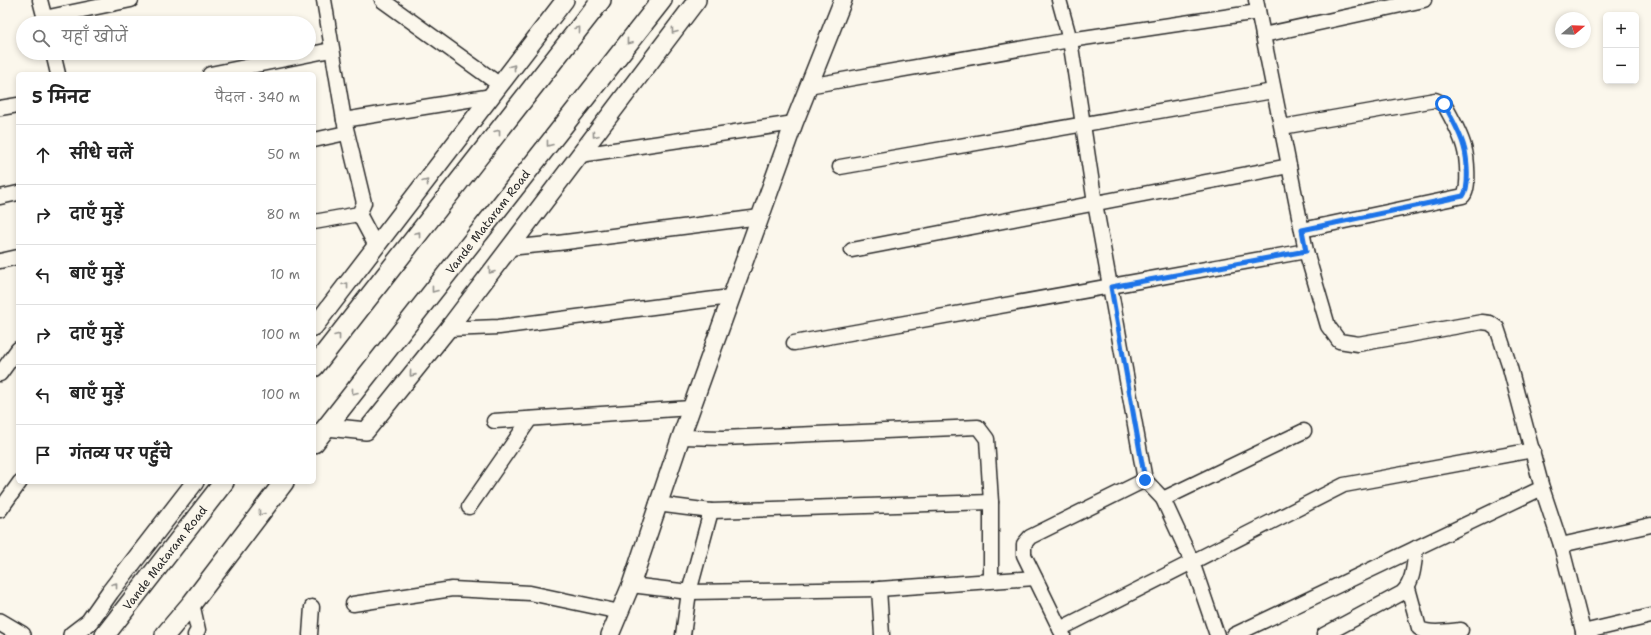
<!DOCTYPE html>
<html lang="hi">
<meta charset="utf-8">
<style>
:root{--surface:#fff;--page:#f2f2f2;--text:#222;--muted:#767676;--line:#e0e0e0}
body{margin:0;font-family:"Shantell Sans","Playpen Sans Deva",sans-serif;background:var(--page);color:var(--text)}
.controls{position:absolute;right:12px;top:12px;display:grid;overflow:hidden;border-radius:6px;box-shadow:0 2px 6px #0003}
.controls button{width:36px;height:36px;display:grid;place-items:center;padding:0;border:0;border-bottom:1px solid var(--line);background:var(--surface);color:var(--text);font:20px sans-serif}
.compass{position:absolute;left:1555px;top:12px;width:36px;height:36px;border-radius:50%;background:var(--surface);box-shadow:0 2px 6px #0003;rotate:71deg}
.stop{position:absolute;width:12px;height:12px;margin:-9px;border:3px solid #1a73e8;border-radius:50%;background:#fff}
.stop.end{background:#1a73e8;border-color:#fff;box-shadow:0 1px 4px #0008}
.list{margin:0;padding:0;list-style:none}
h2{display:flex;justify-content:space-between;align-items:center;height:52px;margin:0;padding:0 16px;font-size:17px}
h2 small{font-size:13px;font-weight:400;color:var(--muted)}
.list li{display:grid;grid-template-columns:26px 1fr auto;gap:12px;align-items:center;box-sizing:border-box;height:60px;padding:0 16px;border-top:1px solid var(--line)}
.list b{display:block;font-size:15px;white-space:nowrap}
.list em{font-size:13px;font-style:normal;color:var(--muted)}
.icon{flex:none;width:22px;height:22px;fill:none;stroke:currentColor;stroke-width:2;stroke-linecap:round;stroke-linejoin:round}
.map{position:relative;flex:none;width:1651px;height:635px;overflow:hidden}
.search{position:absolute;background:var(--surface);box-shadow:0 2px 6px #0003;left:16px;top:16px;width:300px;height:44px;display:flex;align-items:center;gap:10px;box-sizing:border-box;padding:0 14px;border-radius:22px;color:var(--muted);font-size:15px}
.panel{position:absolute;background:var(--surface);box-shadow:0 2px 6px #0003;left:16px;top:72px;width:300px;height:412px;border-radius:6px}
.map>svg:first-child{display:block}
</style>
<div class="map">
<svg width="1651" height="635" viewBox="0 0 1651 635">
<rect width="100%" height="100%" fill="#fbf7ec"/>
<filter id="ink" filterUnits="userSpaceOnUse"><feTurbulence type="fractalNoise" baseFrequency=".025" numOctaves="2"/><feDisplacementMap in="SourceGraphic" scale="8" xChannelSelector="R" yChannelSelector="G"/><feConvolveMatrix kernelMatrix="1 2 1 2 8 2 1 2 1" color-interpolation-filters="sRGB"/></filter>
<g filter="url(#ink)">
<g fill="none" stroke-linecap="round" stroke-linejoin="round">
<g stroke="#2b2b2b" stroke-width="17">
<g id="minor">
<path d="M40,0L46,23"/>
<path d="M382,0L500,85"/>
<path d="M1059,0L1070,40L1095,203L1145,480L1163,499L1192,562L1217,635"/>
<path d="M1256,0L1306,251L1328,326L1339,341L1358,344L1482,322L1490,323L1497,328L1509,364L1542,488L1561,545L1584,635"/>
<path d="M44,18L131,0"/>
<path d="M1263,35L1424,0"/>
<path d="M53,53L58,74"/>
<path d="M210,74L331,50"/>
<path d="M808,86L1070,40L1258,12"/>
<path d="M0,108L18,105"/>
<path d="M344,120L492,96"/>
<path d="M1282,127L1435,100L1444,104C1451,117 1460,132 1464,147C1467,157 1470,188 1463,196L1302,230"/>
<path d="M314,140L346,133"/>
<path d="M580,155L794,123"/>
<path d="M840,167L1273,91"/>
<path d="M0,197L18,193"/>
<path d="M359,214L376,246"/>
<path d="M314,222L359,214L364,203L344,120L324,0"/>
<path d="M509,248L558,243L760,217"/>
<path d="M852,250L1289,166"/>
<path d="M0,261L18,257"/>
<path d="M448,329L499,327L730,297"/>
<path d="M794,343L1306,251"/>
<path d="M0,374L18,349"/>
<path d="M494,421L691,408"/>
<path d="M681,437L723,438L978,427L987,439L991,502V580"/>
<path d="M1163,499L1304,431"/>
<path d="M657,504L711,511L991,502"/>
<path d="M469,507L530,419"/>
<path d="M0,510L20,482"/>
<path d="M1561,545L1651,525"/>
<path d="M631,585L689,592L879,589L1035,578"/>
<path d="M1408,588L1419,628C1428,635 1449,631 1461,630"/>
<path d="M879,589L882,635"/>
<path d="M192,603L198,630L195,635"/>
<path d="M353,604L452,589L530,593L620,612"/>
<path d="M1060,629L1344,485L1533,450"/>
<path d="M1583,632L1651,616"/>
<path d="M310,635L312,607"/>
<path d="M683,635L689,592L711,511"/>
<path d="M1063,635L1024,555V544L1030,537L1145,480"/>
<path d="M1234,635L1542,488"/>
<path d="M1324,635L1402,593C1414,582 1414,563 1416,548"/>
</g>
</g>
<g stroke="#2b2b2b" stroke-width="20">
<g id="tertiary">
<path d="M314,327L565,0"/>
<path d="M327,427L366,431L448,329L697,0"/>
<path d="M0,622L22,635"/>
<path d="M72,635L89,622L110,592L195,482"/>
<path d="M610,635L631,585L681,437L794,123L843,0"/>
</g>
</g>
<g stroke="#2b2b2b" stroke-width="22">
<g id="secondary">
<path d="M314,367L601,0"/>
<path d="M314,443L662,0"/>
<path d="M105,635L224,482"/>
<path d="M165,635L192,603L284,482"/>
</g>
</g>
<use href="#minor" stroke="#fbf7ec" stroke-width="14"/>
<use href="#tertiary" stroke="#fbf7ec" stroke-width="17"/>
<use href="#secondary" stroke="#fbf7ec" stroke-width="19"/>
</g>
<defs><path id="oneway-chevron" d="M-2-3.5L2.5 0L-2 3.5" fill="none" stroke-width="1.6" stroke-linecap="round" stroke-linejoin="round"/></defs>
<g stroke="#93918c">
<use href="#oneway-chevron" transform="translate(578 29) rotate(-52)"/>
<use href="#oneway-chevron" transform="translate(674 31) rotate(127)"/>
<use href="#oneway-chevron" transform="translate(629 42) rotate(128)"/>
<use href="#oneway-chevron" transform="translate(513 67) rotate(-52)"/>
<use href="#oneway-chevron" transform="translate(498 132) rotate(-52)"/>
<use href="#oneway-chevron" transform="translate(595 135) rotate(127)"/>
<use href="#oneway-chevron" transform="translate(549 144) rotate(128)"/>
<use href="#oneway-chevron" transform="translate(426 182) rotate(-52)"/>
<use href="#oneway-chevron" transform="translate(418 234) rotate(-52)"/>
<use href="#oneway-chevron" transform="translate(491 271) rotate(127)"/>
<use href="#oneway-chevron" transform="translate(346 285) rotate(-52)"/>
<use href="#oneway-chevron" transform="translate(434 290) rotate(128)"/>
<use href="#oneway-chevron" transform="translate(338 336) rotate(-52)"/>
<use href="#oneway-chevron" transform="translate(412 374) rotate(129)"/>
<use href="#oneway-chevron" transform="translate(354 392) rotate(128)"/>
<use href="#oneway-chevron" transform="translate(261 513) rotate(127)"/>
<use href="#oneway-chevron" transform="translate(115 585) rotate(-52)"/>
</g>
</g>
<g fill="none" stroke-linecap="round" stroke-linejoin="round" filter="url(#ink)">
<path stroke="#1a73e8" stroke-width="5" d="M1145,480L1111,287L1306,251L1302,230L1463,196C1470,188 1467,157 1464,147C1460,132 1451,117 1444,104"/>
</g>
<g text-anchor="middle" stroke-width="4" stroke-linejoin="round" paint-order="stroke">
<g font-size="12" fill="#2b2b2b" stroke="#fbf7ec">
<text transform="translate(488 222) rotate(-52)" y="4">Vande Mataram Road</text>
<text transform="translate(165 558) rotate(-52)" y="4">Vande Mataram Road</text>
</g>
</g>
</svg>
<div class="controls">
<button>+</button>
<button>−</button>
</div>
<svg class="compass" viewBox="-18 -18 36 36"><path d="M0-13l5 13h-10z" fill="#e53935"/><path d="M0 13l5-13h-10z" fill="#767676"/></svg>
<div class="stop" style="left:1444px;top:104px"></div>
<div class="stop end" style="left:1145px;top:480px"></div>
<div class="search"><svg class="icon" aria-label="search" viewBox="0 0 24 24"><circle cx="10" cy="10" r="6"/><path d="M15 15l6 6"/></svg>यहाँ खोजें</div>
<section class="panel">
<h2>5 मिनट<small>पैदल · 340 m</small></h2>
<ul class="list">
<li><svg class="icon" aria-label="ahead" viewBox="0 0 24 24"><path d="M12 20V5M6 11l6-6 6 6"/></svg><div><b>सीधे चलें</b></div><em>50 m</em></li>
<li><svg class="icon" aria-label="right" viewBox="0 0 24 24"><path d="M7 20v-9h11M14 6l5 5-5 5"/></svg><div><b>दाएँ मुड़ें</b></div><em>80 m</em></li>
<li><svg class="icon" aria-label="left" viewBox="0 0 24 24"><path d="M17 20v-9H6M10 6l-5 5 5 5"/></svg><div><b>बाएँ मुड़ें</b></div><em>10 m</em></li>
<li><svg class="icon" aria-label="right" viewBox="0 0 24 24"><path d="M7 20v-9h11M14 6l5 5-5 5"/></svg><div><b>दाएँ मुड़ें</b></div><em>100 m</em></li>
<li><svg class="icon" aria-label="left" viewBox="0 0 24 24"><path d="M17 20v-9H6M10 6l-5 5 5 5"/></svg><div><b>बाएँ मुड़ें</b></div><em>100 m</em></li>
<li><svg class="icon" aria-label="arrive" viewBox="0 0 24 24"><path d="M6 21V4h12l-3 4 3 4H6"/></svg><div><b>गंतव्य पर पहुँचे</b></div></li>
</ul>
</section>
</div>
